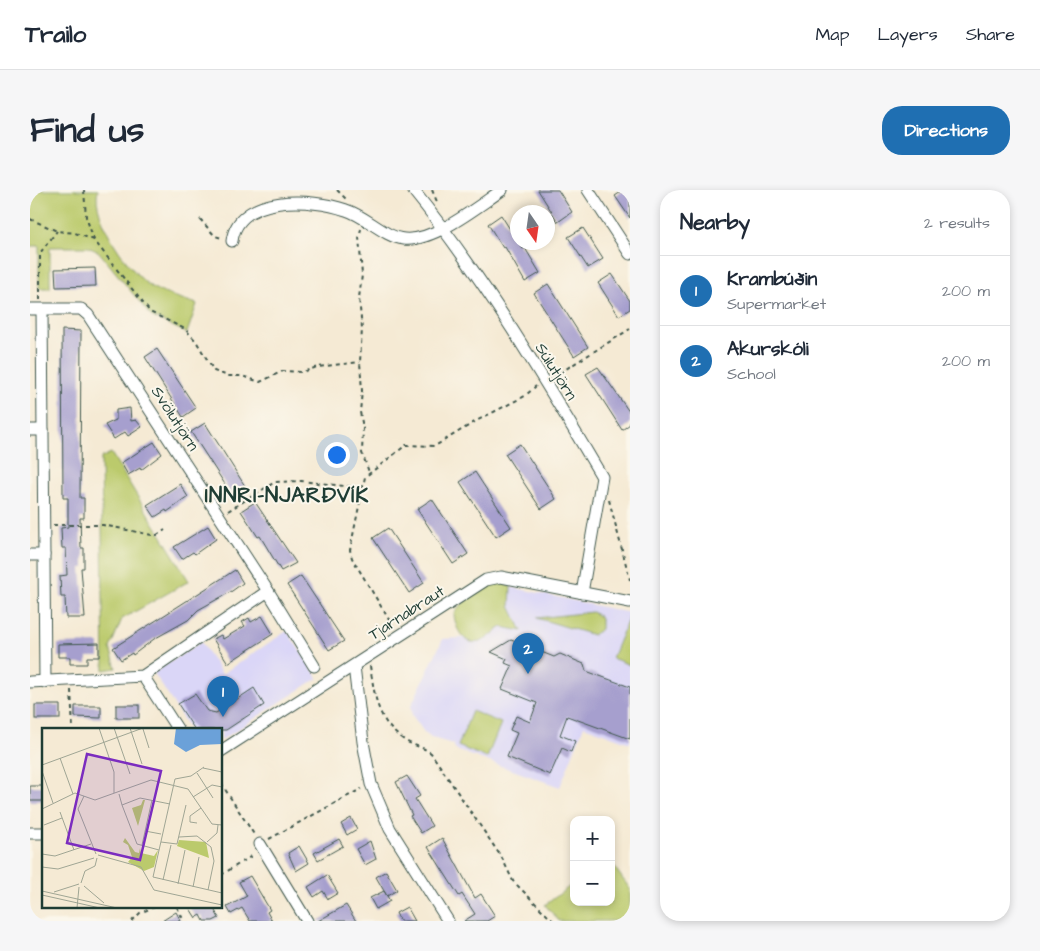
<!DOCTYPE html>
<meta charset="utf-8">
<style>
:root{--surface:#fff;--page:#f6f6f7;--text:#1f2937;--muted:#747a83;--line:#e0e1e3;--accent:#1f6fb2}
body{margin:0;font-family:"Architects Daughter",sans-serif;background:var(--page);color:var(--text)}
.controls{position:absolute;right:15px;bottom:15px;display:grid;overflow:hidden;border-radius:10px;box-shadow:0 2px 8px #0003}
.controls button{width:45px;height:45px;display:grid;place-items:center;padding:0;border:0;border-bottom:1px solid var(--line);background:var(--surface);color:var(--text);font:25px sans-serif}
.compass{position:absolute;left:480px;top:15px;width:45px;height:45px;border-radius:50%;background:var(--surface);box-shadow:0 2px 8px #0003;rotate:167deg}
.you{position:absolute;left:306px;top:264px;width:18px;height:18px;margin:-12px;border:4px solid #fff;border-radius:50%;background:#1a73e8;box-shadow:0 0 0 8px #1a73e833}
.badge{display:grid;place-items:center;width:32px;height:32px;border-radius:50%;background:var(--accent);color:#fff;font-size:16px;font-weight:700}
.pin{position:absolute;translate:-50% -41px;filter:drop-shadow(0 1px 2px #0008)}
.pin::after{content:'';position:absolute;top:26px;width:18px;height:15px;background:inherit;clip-path:polygon(0 0,100% 0,50% 100%)}
.list{margin:0;padding:0;list-style:none}
h2{display:flex;justify-content:space-between;align-items:center;height:65px;margin:0;padding:0 20px;font-size:21px}
h2 small{font-size:16px;font-weight:400;color:var(--muted)}
.list li{display:grid;grid-template-columns:32px 1fr auto;gap:15px;align-items:center;box-sizing:border-box;height:70px;padding:0 20px;border-top:1px solid var(--line)}
.list b{display:block;font-size:19px;white-space:nowrap}
.list p{margin:0;font-size:16px;white-space:nowrap;color:var(--muted)}
.list em{font-size:16px;font-style:normal;color:var(--muted)}
.map{position:relative;flex:none;width:600px;height:731px;overflow:hidden;border-radius:20px}
header{display:flex;align-items:center;gap:30px;box-sizing:border-box;height:70px;padding:0 25px;background:var(--surface);border-bottom:1px solid var(--line)}
header strong{font-size:24px}
nav{display:flex;gap:28px;margin-inline-start:auto;font-size:18px}
.intro{display:flex;align-items:center;justify-content:space-between;box-sizing:border-box;height:120px;padding:0 30px}
h1{margin:0;font-size:35px}
.button{padding:12px 22px;border-radius:20px;background:var(--accent);color:#fff;font-size:18px;font-weight:700}
main{display:flex;gap:30px;padding:0 30px}
aside{flex:1;background:var(--surface);border-radius:20px;box-shadow:0 2px 8px #0003}
.map>svg:first-child{display:block}
</style>
<header>
<strong>Trailo</strong>
<nav><a>Map</a><a>Layers</a><a>Share</a></nav>
</header>
<div class="intro"><h1>Find us</h1><a class="button">Directions</a></div>
<main>
<div class="map">
<svg width="600" height="731" viewBox="0 0 600 731">
<rect width="100%" height="100%" fill="#fbf7ec"/>
<filter id="ink" filterUnits="userSpaceOnUse"><feTurbulence type="fractalNoise" baseFrequency=".02" numOctaves="2"/><feDisplacementMap in="SourceGraphic" scale="10" xChannelSelector="R" yChannelSelector="G"/><feConvolveMatrix kernelMatrix="1 2 1 2 8 2 1 2 1" color-interpolation-filters="sRGB"/></filter>
<filter id="wash" filterUnits="userSpaceOnUse"><feTurbulence type="fractalNoise" baseFrequency=".0096" numOctaves="4" result="noise"/><feDisplacementMap in="SourceGraphic" scale="20" xChannelSelector="R" yChannelSelector="G"/><feGaussianBlur stdDeviation="1.12" result="paint"/><feColorMatrix in="noise" values="0 0 0 0 0 0 0 0 0 0 0 0 0 0 0 0 0 1.4 0 .05"/><feComposite in="paint" operator="in"/></filter>
<g filter="url(#wash)">
<rect width="100%" height="100%" fill="#f5ead4"/>
<g fill="#dad6f7">
<path d="M481,397L600,423V553L554,536L530,597L426,560L423,554L402,548L394,542L382,525L381,516L413,449L434,448L444,452H450L472,437L491,440L480,416Z"/>
<path d="M257,441L288,488L191,550V540H160L124,483L171,452L192,484Z"/>
</g>
<g fill="#bbca6c" stroke="#6d8450">
<path d="M0,0H68C60,26 101,85 123,98C136,105 153,109 167,114L157,143L121,126L69,62L58,57H20V98H9V56H0Z"/>
<path d="M81,263L159,391L92,429L80,458L86,478L74,480L71,268Z"/>
<path d="M465,393H474L481,397L480,416L492,441L472,437C464,441 460,448 452,451C434,458 425,438 424,424C434,409 448,399 465,393Z"/>
<path d="M562,422L569,426L571,429V439L563,445L507,428Z"/>
<path d="M599,427H600V475L582,468Z"/>
<path d="M442,521L471,533L457,568L428,556Z"/>
<path d="M581,677L585,678L600,699V731H529L515,715L544,693V712H581Z"/>
</g>
<g id="blocks">
<g fill="#a69fce">
<path d="M508,0H528L542,22L528,32Z"/>
<path d="M594,0H600V28L585,6Z"/>
<path d="M471,25L488,52L493,59L495,58L510,83L495,92L475,57L473,58L458,34Z"/>
<path d="M553,38L573,69L558,78L538,47Z"/>
<path d="M65,78L66,96L26,97L25,79Z"/>
<path d="M582,84L600,111V119L589,126L568,93Z"/>
<path d="M518,94L558,157L544,166L504,103Z"/>
<path d="M32,140L51,141L50,308H54V328H50L51,358H54V378H51L55,428H36L35,407H31L30,386L37,385L36,358H32L31,338L38,337V308H33Z"/>
<path d="M127,159L166,218L153,227L115,167Z"/>
<path d="M568,177L600,223V234L592,240L556,184Z"/>
<path d="M100,218L101,231L106,230L112,237L98,246L95,242L84,249L75,235L86,230V220Z"/>
<path d="M175,233L215,296L202,305L161,242Z"/>
<path d="M124,252L132,264L111,280L110,278L98,285L91,273Z"/>
<path d="M490,254L526,309L511,319L475,264Z"/>
<path d="M445,282L481,337L466,347L430,292Z"/>
<path d="M150,294L158,307L137,322L136,320L125,327L117,315Z"/>
<path d="M402,309L438,364L423,374L387,319Z"/>
<path d="M225,312L266,373L251,381L230,346L228,347L211,321Z"/>
<path d="M178,336L186,349L165,364L163,362L152,369L144,357Z"/>
<path d="M358,338L394,393L379,403L343,348Z"/>
<path d="M205,380L213,393L202,401L168,420L158,430L124,449L103,465L102,463L91,470L83,458Z"/>
<path d="M271,386L314,451L299,460L257,395Z"/>
<path d="M232,426L243,444L198,473L183,449L191,445L193,449L215,436L212,432L219,428L221,432Z"/>
<path d="M481,450L524,467L530,464L554,474L556,481L600,497V549L537,526L530,545L545,551L541,562L532,558L520,585L477,567L487,543L480,540L486,526L500,532L507,513L472,499L482,476L475,473L477,469L461,462Z"/>
<path d="M69,453V467H57V474H40V467H28V454Z"/>
<path d="M224,498L234,515L196,540H165L148,514L165,504L177,521L186,523Z"/>
<rect x="5" y="515" width="25" height="14"/>
<rect x="86" y="515" width="23" height="13"/>
<path d="M45,516H71V528L45,527Z"/>
<path d="M377,586L390,606L385,609L402,636L391,643L380,626L382,625L366,592Z"/>
<rect x="0" y="596" width="14" height="15"/>
<path d="M321,628L327,639L317,645L311,634Z"/>
<path d="M412,648L445,708L451,704L465,726L457,731H434L445,724L432,704L429,706L398,657Z"/>
<path d="M309,649L313,656L288,670L284,663Z"/>
<path d="M340,651L346,669L335,675L326,659Z"/>
<path d="M269,656L279,673L266,681L258,663Z"/>
<path d="M356,681L367,700L357,706L346,687Z"/>
<path d="M297,685L308,703L298,709L293,701L284,707L278,697Z"/>
<path d="M220,686L240,720L237,722L242,731H220L212,718L201,724L197,717L217,706L209,692Z"/>
<path d="M354,701L360,711L346,719L340,708Z"/>
<path d="M316,715L326,731H288Z"/>
<path d="M159,717H186L184,719L189,728L183,731H174L171,725L166,728Z"/>
<path d="M377,717L385,731H370L366,723Z"/>
<path d="M146,722L151,731H132Z"/>
</g>
</g>
</g>
<g filter="url(#ink)">
<use href="#blocks" fill-opacity="0" stroke="#3f574c" stroke-width="1"/>
<g fill="none" stroke-linecap="round" stroke-linejoin="round">
<g stroke="#3f574c" stroke-width="13">
<g id="minor">
<path d="M383,0C455,89 514,189 572,287L552,403"/>
<path d="M558,0L600,64"/>
<path d="M202,51C208,4 282,8 316,20C336,26 354,47 374,49C404,52 448,16 472,0"/>
<path d="M0,119H51L58,125L238,401"/>
<path d="M12,120L15,492"/>
<path d="M0,240H13"/>
<path d="M0,365H14"/>
<path d="M324,476L333,552L341,594L360,639L418,731"/>
<path d="M113,486L148,540"/>
<path d="M0,492L113,486L238,401L284,476"/>
<path d="M191,561L456,390L471,387L600,412"/>
<path d="M0,643H14"/>
<path d="M230,654L277,731"/>
</g>
</g>
<g stroke="#3f574c" stroke-width="2" stroke-dasharray="4 4" stroke-linecap="butt">
<path d="M54,0L56,27L64,50L120,122L155,139L166,151L184,181L198,186H212L230,192L253,181L273,182L287,177L330,172"/>
<path d="M307,0L316,9"/>
<path d="M402,0L408,14"/>
<path d="M0,29L27,41L45,43L64,50"/>
<path d="M170,29L185,46L192,48"/>
<path d="M331,39L329,47L332,85L329,108L332,139L330,172L332,201L330,222L333,238L332,263L339,282"/>
<path d="M10,110V63L27,41"/>
<path d="M523,187L600,139"/>
<path d="M579,310L600,390"/>
<path d="M198,321L245,292L271,291L332,298"/>
<path d="M23,335H73L122,345H127L135,340"/>
<path d="M364,438L322,368L320,360L335,287L376,255L405,256L448,230L495,206L506,196"/>
<path d="M340,476C345,507 347,533 376,551C384,556 393,557 401,563L472,668L483,691L523,731"/>
<path d="M41,500L43,540"/>
<path d="M191,593L225,646"/>
<path d="M239,649L331,599"/>
<path d="M191,685L225,664"/>
<path d="M147,717L154,731"/>
<path d="M102,731L110,723L124,717"/>
</g>
<use href="#minor" stroke="#fff" stroke-width="11"/>
</g>
</g>
<g text-anchor="middle" stroke-width="4" stroke-linejoin="round" paint-order="stroke">
<g font-size="16" fill="#1f3d34" stroke="#fbf7ec">
<text transform="translate(527 181) rotate(58)" y="6">Súlutjörn</text>
<text transform="translate(146 228) rotate(57)" y="6">Svölutjörn</text>
<text transform="translate(376 422) rotate(-33)" y="6">Tjarnabraut</text>
</g>
<g font-size="21" font-weight="bold" letter-spacing="1" fill="#1f3d34" stroke="#fbf7ec">
<text x="257" y="312">INNRI-NJARÐVÍK</text>
</g>
</g>
<g transform="translate(12 538)">
<rect width="180" height="180" fill="#f5ead4"/>
<path d="M101,72H103L96,98L90,80L99,77ZM83,110L93,124L97,125L98,120L99,125L112,128L116,122L112,139L102,143L86,134L90,129L86,117L81,114ZM137,112L164,114L167,130L135,118Z" fill="#bbca6c"/>
<path d="M134,0H180V16L158,17L144,24L132,16Z" fill="#6ba1d9"/>
<path fill="none" stroke="#9fa594" stroke-width="1" d="M57,0L72,44V65M72,0L88,46M88,0L100,36M101,1L107,20M18,30L31,66M0,37L101,0M162,39L149,48L133,51L111,149L180,165M161,40L180,44M0,43L11,75M155,45L171,70M77,66L80,77L98,70L128,76M42,68L36,81L54,126M151,69L170,57L180,59M80,77L95,116L117,122M0,81L33,65L53,72L109,52L146,61L170,96L180,97M18,84L32,122M0,91V108M155,95L148,94V88L159,80M2,97L20,90M103,103L119,106M137,109L155,108L169,119L172,133L166,162M119,114L135,116L144,77M165,114L175,105L176,97M100,117L110,72M0,126L13,128L49,116M56,127L99,139L112,162L180,177M0,139L16,141L52,130M121,152L129,117M39,155L43,143L53,138L55,130M136,156L143,122M42,158L62,175M151,159L157,129M0,163L75,180M12,164L37,156M0,167L58,180M35,180L37,159"/>
<path fill="#7b2cbf" fill-opacity="0.15" stroke="#7b2cbf" stroke-width="2.5" d="M45,26L119,43L98,132L25,115Z"/>
<rect width="180" height="180" fill="none" stroke="#1f3d34" stroke-width="2.5"/>
</g>
</svg>
<div class="controls">
<button>+</button>
<button>−</button>
</div>
<svg class="compass" viewBox="-18 -18 36 36"><path d="M0-13l5 13h-10z" fill="#e53935"/><path d="M0 13l5-13h-10z" fill="#747a83"/></svg>
<div class="you"></div>
<div class="pin badge" style="left:193px;top:527px">1</div>
<div class="pin badge" style="left:498px;top:484px">2</div>
</div>
<aside>
<h2>Nearby<small>2 results</small></h2>
<ul class="list">
<li><span class="badge">1</span><div><b>Krambúðin</b><p>Supermarket</p></div><em>200 m</em></li>
<li><span class="badge">2</span><div><b>Akurskóli</b><p>School</p></div><em>200 m</em></li>
</ul>
</aside>
</main>
